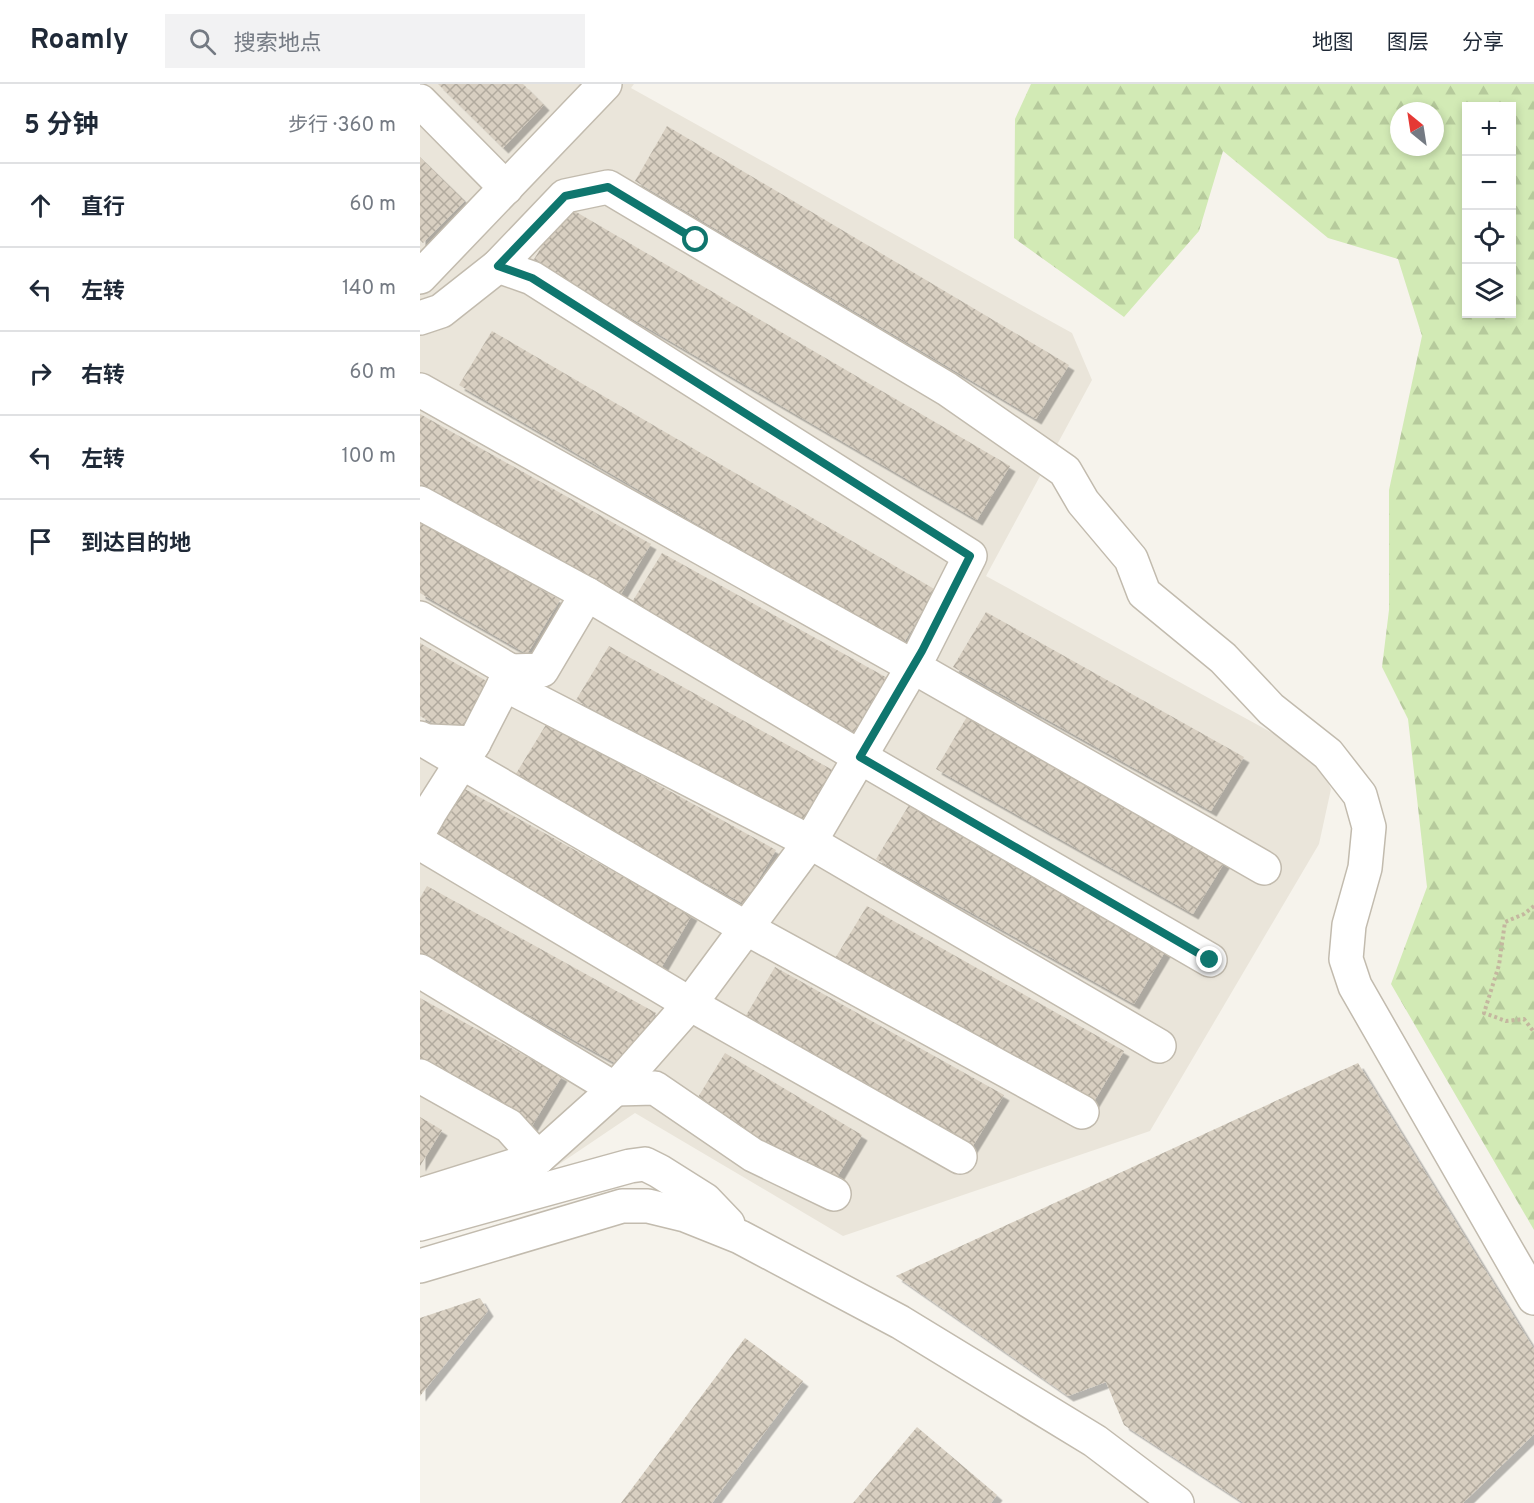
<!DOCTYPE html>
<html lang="zh">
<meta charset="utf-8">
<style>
:root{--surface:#fff;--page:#f2f2f3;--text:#1f2937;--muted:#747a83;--line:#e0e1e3}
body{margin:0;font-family:Overpass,"Noto Sans SC",sans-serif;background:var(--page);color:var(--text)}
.controls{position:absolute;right:18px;top:18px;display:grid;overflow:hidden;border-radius:0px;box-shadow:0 3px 9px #0003}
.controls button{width:54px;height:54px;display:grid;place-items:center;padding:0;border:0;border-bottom:2px solid var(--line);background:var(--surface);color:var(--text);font:30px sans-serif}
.compass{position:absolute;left:970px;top:18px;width:54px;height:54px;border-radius:50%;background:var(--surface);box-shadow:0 3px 9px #0003;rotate:330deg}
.stop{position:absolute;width:18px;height:18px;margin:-14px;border:4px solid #0f766e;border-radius:50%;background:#fff}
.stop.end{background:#0f766e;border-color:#fff;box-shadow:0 2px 6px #0008}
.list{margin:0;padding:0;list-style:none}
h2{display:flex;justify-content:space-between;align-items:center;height:78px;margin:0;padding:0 24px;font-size:26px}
h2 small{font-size:20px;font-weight:400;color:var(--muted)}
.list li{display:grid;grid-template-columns:39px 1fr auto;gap:18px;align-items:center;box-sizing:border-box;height:84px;padding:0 24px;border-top:2px solid var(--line)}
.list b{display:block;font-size:22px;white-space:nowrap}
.list em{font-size:20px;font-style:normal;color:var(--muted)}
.icon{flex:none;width:33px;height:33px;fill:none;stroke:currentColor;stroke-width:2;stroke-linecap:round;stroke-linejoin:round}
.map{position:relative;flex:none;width:1114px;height:1419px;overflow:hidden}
header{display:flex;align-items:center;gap:36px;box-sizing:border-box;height:84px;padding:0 30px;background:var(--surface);border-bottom:2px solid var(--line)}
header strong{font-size:28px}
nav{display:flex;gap:33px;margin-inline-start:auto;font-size:21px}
.search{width:420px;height:54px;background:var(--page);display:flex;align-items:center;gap:15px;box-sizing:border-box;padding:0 21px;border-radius:0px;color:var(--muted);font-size:22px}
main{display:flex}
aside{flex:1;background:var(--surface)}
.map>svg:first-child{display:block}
</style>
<header>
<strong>Roamly</strong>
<div class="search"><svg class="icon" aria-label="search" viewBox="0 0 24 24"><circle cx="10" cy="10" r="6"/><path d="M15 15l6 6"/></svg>搜索地点</div>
<nav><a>地图</a><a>图层</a><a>分享</a></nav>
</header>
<main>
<aside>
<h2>5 分钟<small>步行 · 360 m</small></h2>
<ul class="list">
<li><svg class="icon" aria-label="ahead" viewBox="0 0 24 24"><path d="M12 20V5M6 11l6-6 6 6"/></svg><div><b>直行</b></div><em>60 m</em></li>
<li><svg class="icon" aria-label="left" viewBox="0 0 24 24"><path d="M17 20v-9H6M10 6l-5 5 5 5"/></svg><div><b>左转</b></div><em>140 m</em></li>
<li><svg class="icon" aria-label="right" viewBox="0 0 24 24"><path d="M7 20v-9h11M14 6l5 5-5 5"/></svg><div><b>右转</b></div><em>60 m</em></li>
<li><svg class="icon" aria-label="left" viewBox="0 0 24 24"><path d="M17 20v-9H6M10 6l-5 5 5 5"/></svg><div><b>左转</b></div><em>100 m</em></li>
<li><svg class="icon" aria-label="arrive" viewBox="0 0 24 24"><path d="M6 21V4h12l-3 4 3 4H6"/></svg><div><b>到达目的地</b></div></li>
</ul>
</aside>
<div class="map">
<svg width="1114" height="1419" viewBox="0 0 1114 1419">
<defs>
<pattern id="forest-firs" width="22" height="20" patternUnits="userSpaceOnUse" patternTransform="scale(1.5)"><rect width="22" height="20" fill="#d2eab5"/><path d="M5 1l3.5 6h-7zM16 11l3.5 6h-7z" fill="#b6ca9c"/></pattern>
<pattern id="building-cross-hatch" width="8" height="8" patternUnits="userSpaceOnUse" patternTransform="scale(1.5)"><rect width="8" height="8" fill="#d8cfc1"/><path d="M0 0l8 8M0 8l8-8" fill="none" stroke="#b1aa9e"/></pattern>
<filter id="shadow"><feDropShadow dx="5.5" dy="5.5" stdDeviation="0" flood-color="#0004"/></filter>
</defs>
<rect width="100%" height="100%" fill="#f6f3ec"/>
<path fill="#eae5da" d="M0,0H214L211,4L652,249L672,296L566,492L896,673L911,705L899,760L730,1047L423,1152L215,1029L132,1085L0,1124Z"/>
<path fill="url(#forest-firs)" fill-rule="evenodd" d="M611,0H1114V1146L971,900L1007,803L988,635L962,583L969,526V406L1002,252L978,175L908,154L803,67L779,147L704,233L594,154L595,35ZM1046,22H1092V230H1046ZM979,27H1015V63H979Z"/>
<g fill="url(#building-cross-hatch)" filter="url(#shadow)">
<path d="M18,0H103L124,21L83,64Z"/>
<path d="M247,42L649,281L616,335L215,97Z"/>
<path d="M0,73L45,117L3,159L0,156Z"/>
<path d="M146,122L590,382L557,436L113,177Z"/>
<path d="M72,247L516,506L483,560L39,301Z"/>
<path d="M0,330L231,460L198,515L0,403Z"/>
<path d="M0,437L140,516L107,570L0,509Z"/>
<path d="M242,469L471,596L438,651L209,523Z"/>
<path d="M566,528L824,673L791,727L533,583Z"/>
<path d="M0,559L77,603L44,657L0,632Z"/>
<path d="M189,562L418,689L385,743L156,616Z"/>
<path d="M548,631L806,776L773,830L516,685Z"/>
<path d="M127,639L356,766L324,820L94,693Z"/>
<path d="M43,704L272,831L240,886L11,758Z"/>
<path d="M489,721L746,866L714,920L456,775Z"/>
<path d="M7,802L236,929L204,984L0,870V814Z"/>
<path d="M447,822L704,967L672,1021L414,876Z"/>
<path d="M355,883L584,1011L551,1065L322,938Z"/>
<path d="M0,914L142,992L109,1047L0,986Z"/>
<path d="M305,969L442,1051L410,1105L272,1023Z"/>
<path d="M938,979L1114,1265V1350L1043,1419H824L704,1341L686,1298L648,1312L476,1192Z"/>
<path d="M0,1033L22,1046L0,1082Z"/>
<path d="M60,1214L68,1227L0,1312V1234Z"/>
<path d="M325,1254L383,1297L292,1419H201Z"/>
<path d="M497,1343L577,1411L571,1419H433Z"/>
</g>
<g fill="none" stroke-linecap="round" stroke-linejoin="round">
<g stroke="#c2bbae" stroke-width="36">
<g id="minor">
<path d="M0,17L86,104"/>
<path d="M0,193L185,0"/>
<path d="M0,234L21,227L78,182L145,112L188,103L527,305L645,387L663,418L711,475L724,509L803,574L851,625L908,670L940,711L949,743L945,784L929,841L926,875L935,902L1114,1214"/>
<path d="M0,306L492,582L844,784"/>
<path d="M0,419L167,510L440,673L790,876"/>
<path d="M0,534L91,587"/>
<path d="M84,600L390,758L739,962"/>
<path d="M0,654L326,844L662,1028"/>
<path d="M9,657L54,659L91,587L122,586L167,510"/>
<path d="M0,746L10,728L54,659"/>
<path d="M0,759L270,920L540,1073"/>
<path d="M0,887L195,1005L235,1004L333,1071L414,1110"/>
<path d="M0,992L89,1042L118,1074"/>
<path d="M0,1111L118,1074L195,1005L270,920L390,758L502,567L550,472L112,194L78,182"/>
<path d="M0,1140L210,1082L225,1080L239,1087L285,1116L308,1140"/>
<path d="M0,1182L202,1122H228L265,1131L320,1153L480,1238L675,1357L757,1419"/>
</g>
</g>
<path stroke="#c4b79f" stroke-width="4" stroke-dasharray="3 3" stroke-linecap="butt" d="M1114,822L1104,830L1085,838L1079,881L1064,929L1086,937L1104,935L1114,948"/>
<use href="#minor" stroke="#fff" stroke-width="33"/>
</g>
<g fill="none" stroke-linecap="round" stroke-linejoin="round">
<path stroke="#0f766e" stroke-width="8" d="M276,156L188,103L145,112L78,182L112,194L550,472L502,567L440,673L790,876"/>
</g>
</svg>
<div class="controls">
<button>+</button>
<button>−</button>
<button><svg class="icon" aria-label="locate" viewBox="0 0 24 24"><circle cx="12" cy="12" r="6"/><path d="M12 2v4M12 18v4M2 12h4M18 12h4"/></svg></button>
<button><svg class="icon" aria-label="layers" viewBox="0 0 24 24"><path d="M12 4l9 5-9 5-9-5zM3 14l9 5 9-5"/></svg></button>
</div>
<svg class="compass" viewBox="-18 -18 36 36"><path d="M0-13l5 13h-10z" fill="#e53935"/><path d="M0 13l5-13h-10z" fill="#747a83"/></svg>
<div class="stop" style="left:276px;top:156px"></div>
<div class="stop end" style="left:790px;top:876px"></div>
</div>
</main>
